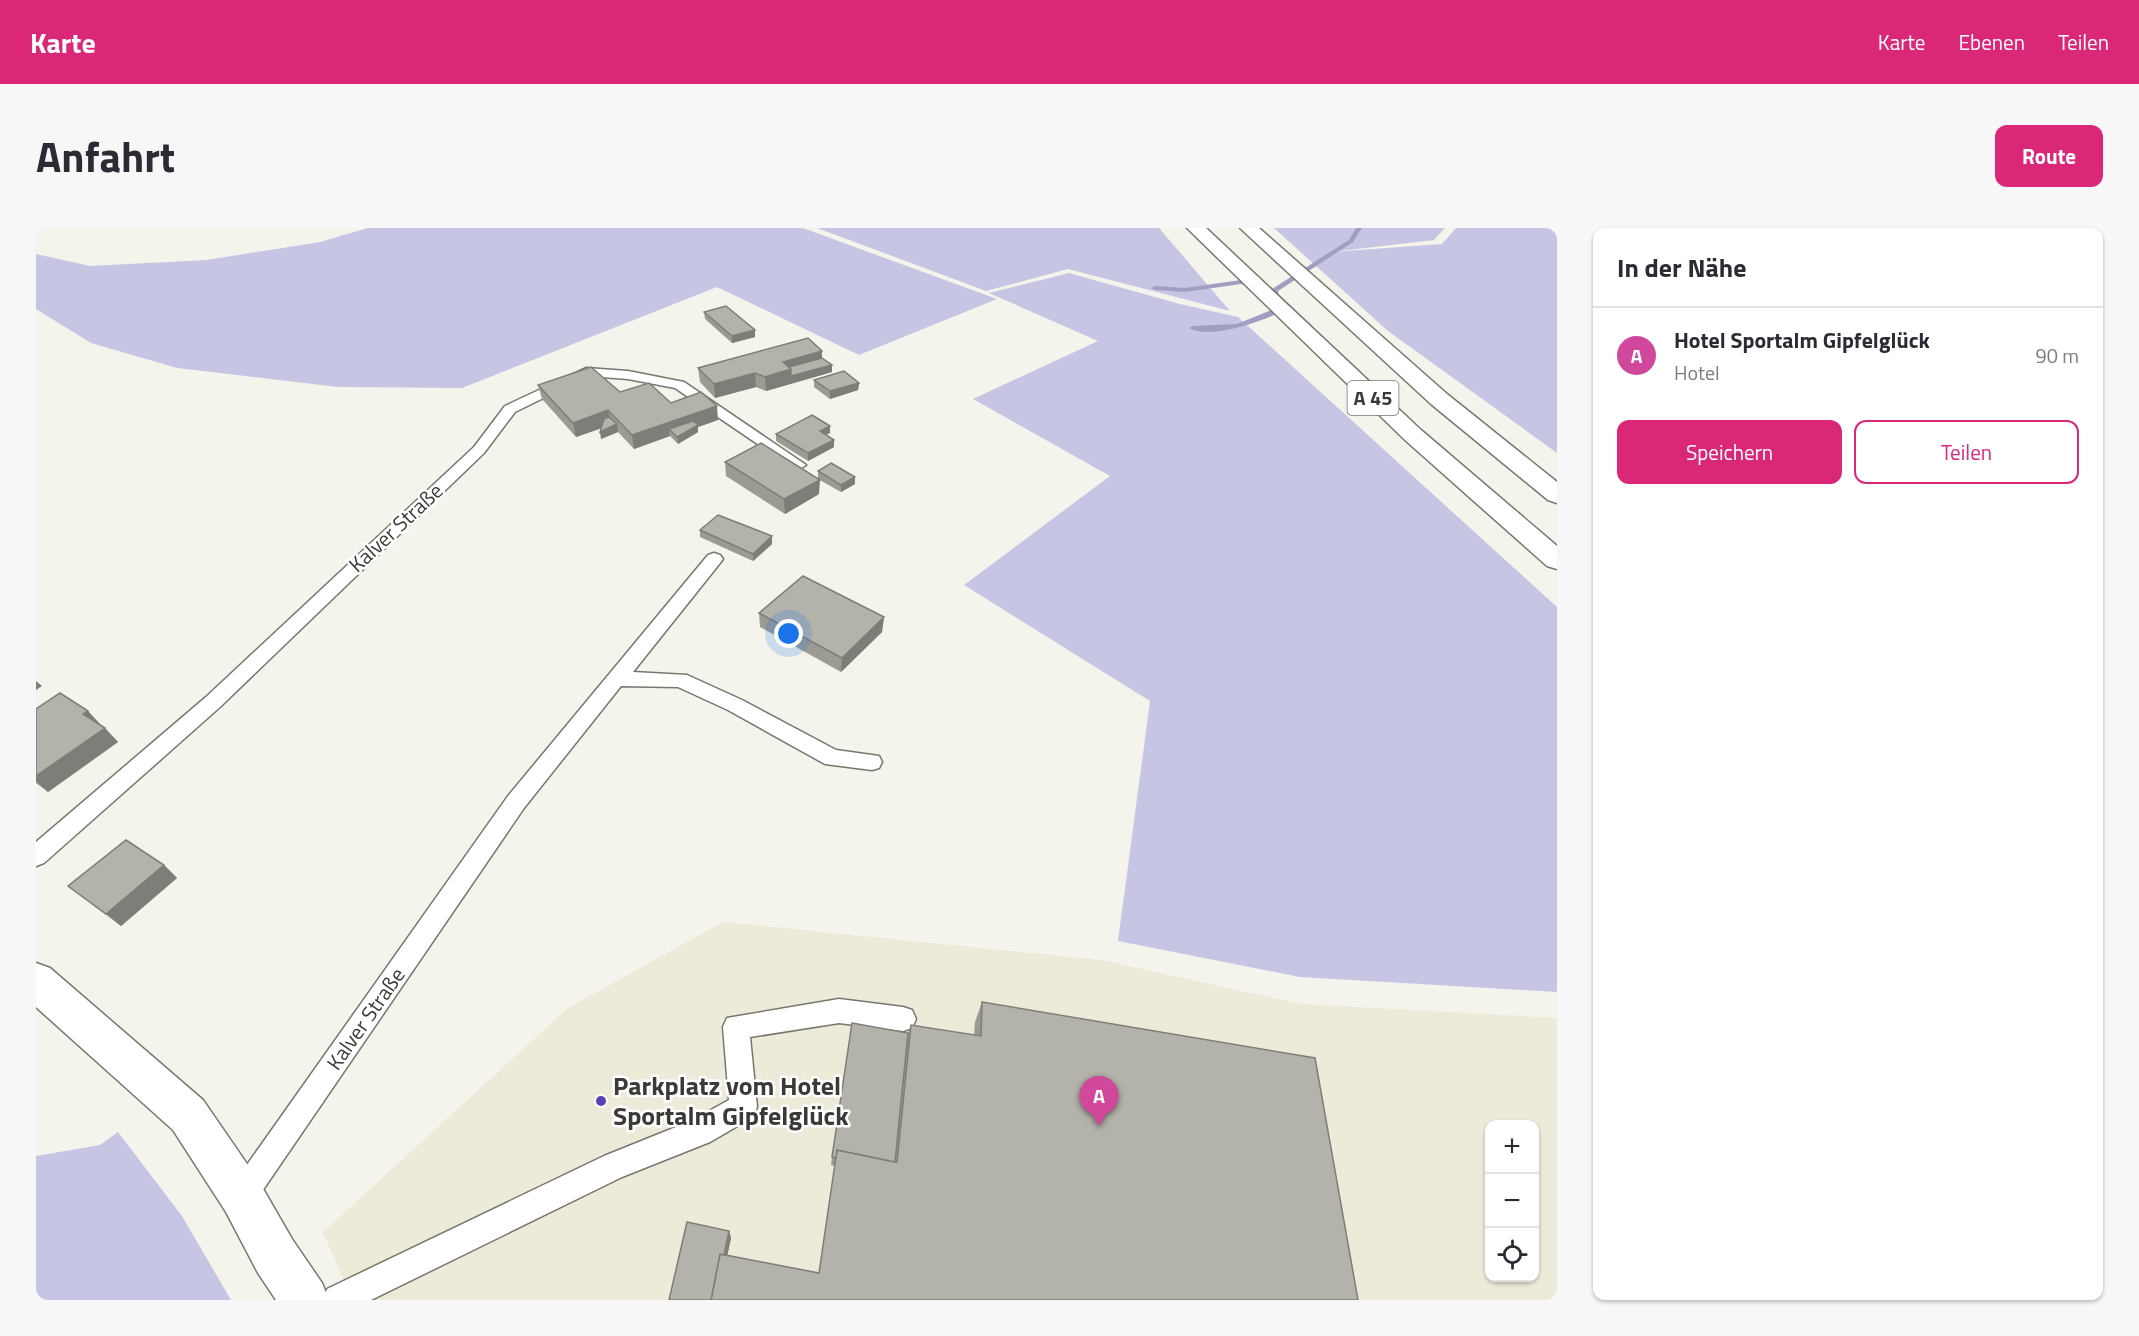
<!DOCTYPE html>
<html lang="de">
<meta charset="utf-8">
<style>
:root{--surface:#fff;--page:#f7f7f7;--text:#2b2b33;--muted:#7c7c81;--line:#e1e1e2;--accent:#db2777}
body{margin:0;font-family:"Titillium Web",sans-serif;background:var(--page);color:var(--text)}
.controls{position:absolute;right:18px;bottom:18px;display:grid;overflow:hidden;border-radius:12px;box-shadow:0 2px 4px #0004}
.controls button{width:54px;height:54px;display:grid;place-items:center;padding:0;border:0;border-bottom:2px solid var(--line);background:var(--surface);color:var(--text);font:30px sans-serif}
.you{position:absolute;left:753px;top:406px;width:21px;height:21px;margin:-15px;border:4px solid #fff;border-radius:50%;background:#1a73e8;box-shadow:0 0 0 9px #1a73e833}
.badge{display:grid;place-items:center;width:39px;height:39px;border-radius:50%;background:var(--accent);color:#fff;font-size:20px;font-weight:700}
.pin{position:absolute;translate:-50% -50px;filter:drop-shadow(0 2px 3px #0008)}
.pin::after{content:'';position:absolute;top:32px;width:21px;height:18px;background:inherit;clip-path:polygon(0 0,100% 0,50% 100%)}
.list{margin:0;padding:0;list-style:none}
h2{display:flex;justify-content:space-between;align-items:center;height:78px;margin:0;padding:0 24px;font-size:26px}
h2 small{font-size:20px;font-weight:400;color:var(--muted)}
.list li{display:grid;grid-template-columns:39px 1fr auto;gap:18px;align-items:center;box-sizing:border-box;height:96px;padding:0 24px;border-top:2px solid var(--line)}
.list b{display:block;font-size:22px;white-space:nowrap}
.list p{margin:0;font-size:20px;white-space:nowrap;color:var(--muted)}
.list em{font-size:20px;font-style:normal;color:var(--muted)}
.actions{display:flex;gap:12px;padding:18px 24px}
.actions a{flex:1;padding:14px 0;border:2px solid var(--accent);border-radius:12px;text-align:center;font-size:21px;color:var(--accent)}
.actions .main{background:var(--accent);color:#fff}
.icon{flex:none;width:33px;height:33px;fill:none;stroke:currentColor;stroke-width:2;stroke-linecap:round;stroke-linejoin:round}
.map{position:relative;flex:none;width:1521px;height:1072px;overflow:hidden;border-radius:12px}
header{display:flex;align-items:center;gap:36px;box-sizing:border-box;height:84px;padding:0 30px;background:var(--accent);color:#fff}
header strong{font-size:28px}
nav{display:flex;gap:33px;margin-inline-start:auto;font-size:21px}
.intro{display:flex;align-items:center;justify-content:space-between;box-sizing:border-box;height:144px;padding:0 36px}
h1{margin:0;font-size:42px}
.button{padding:15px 27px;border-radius:12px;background:var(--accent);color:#fff;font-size:21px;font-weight:700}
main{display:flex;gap:36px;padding:0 36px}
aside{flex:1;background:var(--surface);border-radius:12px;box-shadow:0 2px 4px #0004}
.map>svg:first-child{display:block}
</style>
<header>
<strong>Karte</strong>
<nav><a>Karte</a><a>Ebenen</a><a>Teilen</a></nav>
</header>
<div class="intro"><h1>Anfahrt</h1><a class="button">Route</a></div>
<main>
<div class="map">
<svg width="1521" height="1072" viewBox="0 0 1521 1072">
<rect width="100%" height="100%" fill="#f5f4ec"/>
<path fill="#edeada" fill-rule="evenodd" d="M687,694L1065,732L1266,776L1521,790V1072H316L287,1004L532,780ZM1454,896H1498V1050H1454Z"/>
<g fill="#c7c5e4">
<path d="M332,0H767L961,71L823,127L681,59L426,160L302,159L141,140L55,115L0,81V26L54,38L170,32L284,14Z"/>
<path d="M781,0H1123L1194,83L1032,41L950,63Z"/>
<path d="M1238,0H1409L1398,12L1295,24L1406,16L1420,0H1521V225L1352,103Z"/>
<path d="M1033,45L1144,76L1202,89L1521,379V764L1264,749L1082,713L1114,473L928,357L1074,248L937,171L1062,113L953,65Z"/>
<path d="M82,904L146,988L195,1072H0V928L64,917Z"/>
</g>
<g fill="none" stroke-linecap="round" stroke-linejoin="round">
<g fill="#a19ec1" fill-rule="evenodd">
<path d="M1320,0H1326L1317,14L1242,63L1245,84C1224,94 1174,112 1153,100L1157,98L1201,96L1238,81L1236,61L1313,12Z"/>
<path d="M1205,52L1225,58L1222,60L1205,56L1149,64L1119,62L1115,60L1119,58L1149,60Z"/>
</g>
<g stroke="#77766f" stroke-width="3">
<g id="lane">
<path d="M550,140L592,143L648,154L770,237L762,242L757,240L639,160L592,151L552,148L479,184L448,225L184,479L8,635L0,638V614L170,469L438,219L469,178Z"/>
<path d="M678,325L684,327L687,331L684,335L597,444L651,447L706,472L800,522L843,528L846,534L843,540L836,542L789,536L692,482L642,459L585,458L488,580L216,978L206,982L196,978L192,968L196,958L472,568L672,327Z"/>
<path d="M803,771L867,779L876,782L880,791L876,800L867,803L803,795L714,809L721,879L717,889L674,914L586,949L335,1072H287L291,1061L568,928L655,893L693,872L687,799L691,790Z"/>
</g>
</g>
<g stroke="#77766f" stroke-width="3">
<path id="street" d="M0,735L14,740L167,872L222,952L256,1011L286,1055L293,1072H240L222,1045L190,984L137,902L0,779Z"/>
</g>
<g stroke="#77766f" stroke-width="3">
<g id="highway">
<path d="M1151,0H1170L1385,202L1521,318V341L1511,338L1369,212Z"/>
<path d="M1204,0H1223L1411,166L1521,254V275L1512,272L1395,176Z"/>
</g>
</g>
<use href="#lane" fill="#fff" fill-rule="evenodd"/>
<use href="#street" fill="#fff" fill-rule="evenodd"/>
<use href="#highway" fill="#fff" fill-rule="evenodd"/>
</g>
<g fill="#9b9a93">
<path d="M668,84L719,109L696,115L669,91Z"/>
<path d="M786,123V130L796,144L730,163L720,159L679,170L664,154L662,140Z"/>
<path d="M778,152L823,155L822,162L794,171L778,159Z"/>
<path d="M502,157L584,164L635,175L682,192L662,199V204L642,216L634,208L598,221L582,204L565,211V200L540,209L506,171Z"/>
<path d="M794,198V205L790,207L798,212V219L772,233L740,213V206Z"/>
<path d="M689,234L783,266L749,286L690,248Z"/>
<path d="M782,243L819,249V256L805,264L782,251Z"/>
<path d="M664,302L736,316L717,333L664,309Z"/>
<path d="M723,385L848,389L846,404L805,444L724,399Z"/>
<path d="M0,481L65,497L82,514L12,564L0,555Z"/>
<path d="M128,637L141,650L85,698L32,658Z"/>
<path d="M946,774L1322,1072H633L693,1003L695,1010L691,1028L783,1045L799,938L795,937L796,929L872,805L875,797L938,807L939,794Z"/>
</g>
<g fill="#7e7d78">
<path d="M719,102V109L696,115V108Z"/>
<path d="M786,123V137H796V144L730,163L729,149L747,134Z"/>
<path d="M719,145L720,159L679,170L678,156Z"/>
<path d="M823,155L822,162L794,171V163Z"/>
<path d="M681,178L682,192L662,199V204L642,216L641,209L633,201L634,208L598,221L596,207Z"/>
<path d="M572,182L575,197L540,209L537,195Z"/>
<path d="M581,196L582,204L565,211L564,204Z"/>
<path d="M794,198V205L783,210L784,203Z"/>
<path d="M798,212V219L772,233V225Z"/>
<path d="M819,249V256L805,264V257Z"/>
<path d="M784,252L783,266L749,286L748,271Z"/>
<path d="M736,308V316L717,333V326Z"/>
<path d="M848,389L846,404L805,444L806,430Z"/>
<path d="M0,453L6,458L0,462Z"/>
<path d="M52,483L65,497L61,500L47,486Z"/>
<path d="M69,500L82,514L12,564L0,553V548Z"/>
<path d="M128,637L141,650L85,698L70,686Z"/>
<path d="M693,1003L695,1010L682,1072H679Z"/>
</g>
<g fill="#b4b3ab" stroke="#7e7d78" stroke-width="1.5">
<path d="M690,78L719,102L696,108L668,84Z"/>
<path d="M772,110L786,123L747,134L755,141L729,149L719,145L678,156L662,140Z"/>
<path d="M786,130L796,137L755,148V141L753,139Z"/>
<path d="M555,139L584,164L613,155L635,175L665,164L681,178L596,207L572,182L537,195L502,157Z"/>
<path d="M808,143L823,155L794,163L778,152Z"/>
<path d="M776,187L794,198L784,203L798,212L772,225L740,206Z"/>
<path d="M573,189L581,196L564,204L568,191Z"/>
<path d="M657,193L662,197L641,209L633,201Z"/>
<path d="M725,215L784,252L748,271L689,234Z"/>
<path d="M795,235L819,249L805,257L782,243Z"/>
<path d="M682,287L736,308L717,326L664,302Z"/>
<path d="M767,348L848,389L806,430L723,385Z"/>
<path d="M24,465L52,483L47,486L69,500L0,548V481Z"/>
<path d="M90,612L128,637L70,686L32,658Z"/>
<path d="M946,774L1279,830L1322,1072H675L684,1026L783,1045L801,922L861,934L875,797L945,808Z"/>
<path d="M816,795L872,805L859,934L801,922L800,930L796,929Z"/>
<path d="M651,994L693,1003L688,1027L684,1026L675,1072H633Z"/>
</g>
<circle fill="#5c3fb7" stroke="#fff" stroke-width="2" cx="565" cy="873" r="6"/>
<g text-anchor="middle" stroke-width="5" stroke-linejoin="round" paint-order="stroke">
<rect fill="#fff" stroke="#767573" stroke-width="1.5" x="1311.5" y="153" width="51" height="34" rx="4.5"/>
<g font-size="20" font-weight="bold" fill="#3b3a37">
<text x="1337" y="177">A 45</text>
</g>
<g font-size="21" fill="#3b3a37" stroke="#fff">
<text transform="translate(360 300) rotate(-43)" y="7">Kalver Straße</text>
<text transform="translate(330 791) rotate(-55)" y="7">Kalver Straße</text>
</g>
<g font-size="26" font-weight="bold" fill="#3b3a37" stroke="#fff" text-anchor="start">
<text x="577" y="867">Parkplatz vom Hotel<tspan x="577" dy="30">Sportalm Gipfelglück</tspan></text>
</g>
</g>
</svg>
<div class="controls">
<button>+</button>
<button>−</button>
<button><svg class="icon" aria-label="locate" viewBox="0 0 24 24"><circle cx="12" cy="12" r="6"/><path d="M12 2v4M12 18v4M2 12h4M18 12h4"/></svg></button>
</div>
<div class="you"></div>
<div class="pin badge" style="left:1063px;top:898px;background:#d1479c">A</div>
</div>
<aside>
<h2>In der Nähe<small></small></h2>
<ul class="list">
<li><span class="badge" style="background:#d1479c">A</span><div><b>Hotel Sportalm Gipfelglück</b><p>Hotel</p></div><em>90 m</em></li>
</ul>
<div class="actions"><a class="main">Speichern</a><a>Teilen</a></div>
</aside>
</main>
